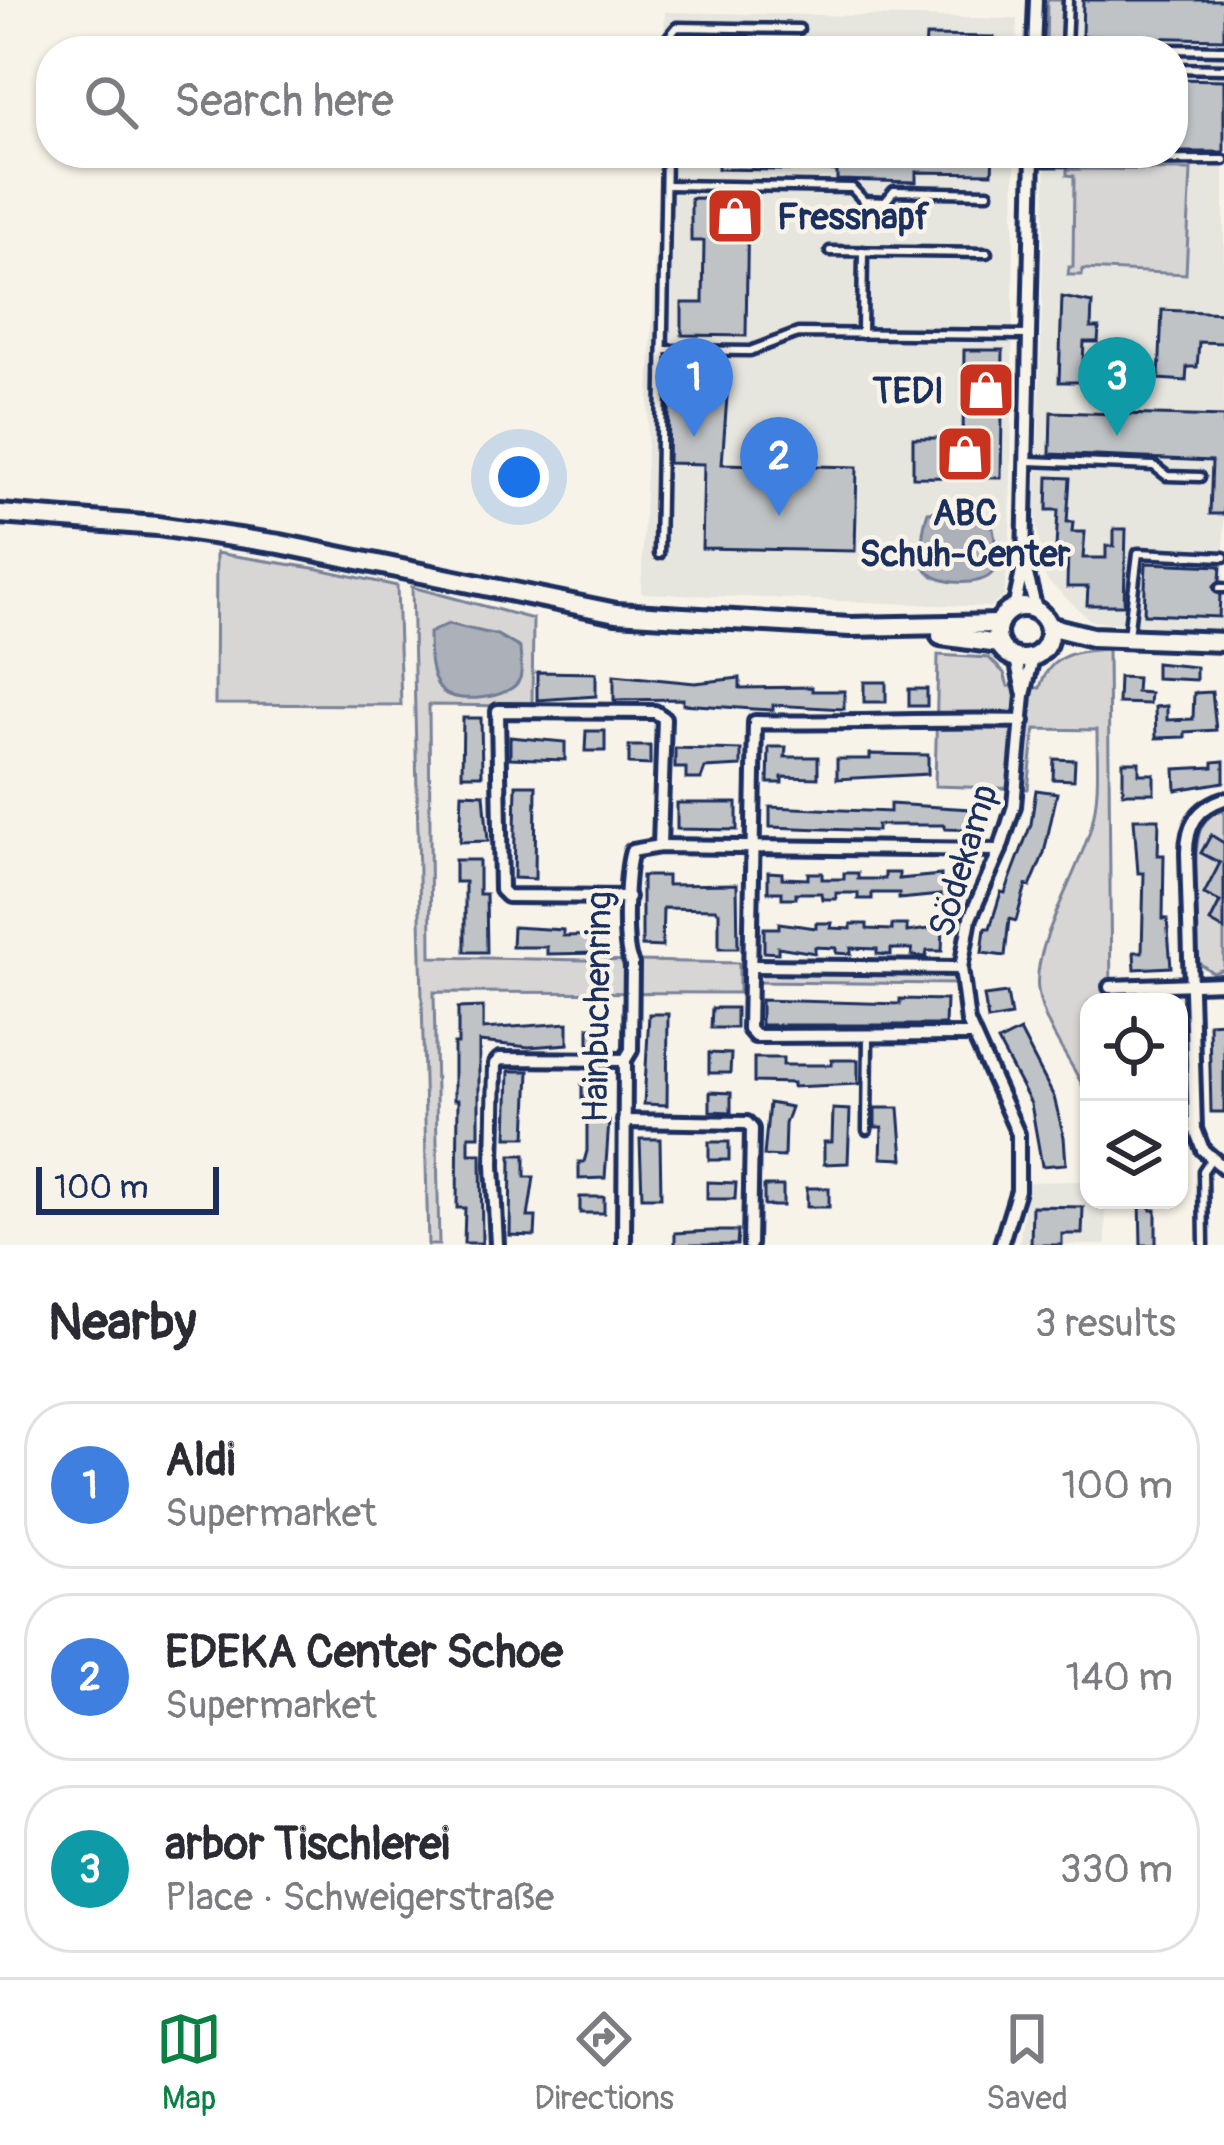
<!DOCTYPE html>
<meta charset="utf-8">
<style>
:root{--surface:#fff;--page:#f2f2f3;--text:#2b2b33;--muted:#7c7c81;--line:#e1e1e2;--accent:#0b8043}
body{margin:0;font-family:Pangolin,sans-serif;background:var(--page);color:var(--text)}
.controls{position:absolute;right:36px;bottom:36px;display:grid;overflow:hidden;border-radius:24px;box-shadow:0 3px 9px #0004}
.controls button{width:108px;height:108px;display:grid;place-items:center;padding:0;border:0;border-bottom:3px solid var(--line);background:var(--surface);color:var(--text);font:60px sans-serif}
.scale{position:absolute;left:36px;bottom:30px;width:183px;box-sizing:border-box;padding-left:12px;border:6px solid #1b2f5e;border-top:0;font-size:33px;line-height:42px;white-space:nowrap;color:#1b2f5e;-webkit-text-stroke:9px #f7f3e8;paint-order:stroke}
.you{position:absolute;left:519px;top:477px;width:42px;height:42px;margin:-30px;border:9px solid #fff;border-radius:50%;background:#1a73e8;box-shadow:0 0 0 18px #1a73e833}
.badge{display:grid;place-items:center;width:78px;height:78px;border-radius:50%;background:var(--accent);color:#fff;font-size:39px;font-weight:700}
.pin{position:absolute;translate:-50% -99px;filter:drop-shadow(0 3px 6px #0008)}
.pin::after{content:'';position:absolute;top:63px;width:42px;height:36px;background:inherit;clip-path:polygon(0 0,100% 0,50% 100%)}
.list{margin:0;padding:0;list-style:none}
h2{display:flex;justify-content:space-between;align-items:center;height:156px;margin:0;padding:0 48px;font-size:51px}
h2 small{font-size:39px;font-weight:400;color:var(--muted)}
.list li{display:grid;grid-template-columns:78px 1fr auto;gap:36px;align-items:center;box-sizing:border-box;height:168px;margin:0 24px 24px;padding:0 24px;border:3px solid var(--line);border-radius:48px}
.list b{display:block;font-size:45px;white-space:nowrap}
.list p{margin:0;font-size:39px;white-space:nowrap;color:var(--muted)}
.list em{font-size:39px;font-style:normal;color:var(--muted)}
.icon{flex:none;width:66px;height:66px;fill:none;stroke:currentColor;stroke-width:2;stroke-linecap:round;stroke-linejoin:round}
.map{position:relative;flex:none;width:1224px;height:1245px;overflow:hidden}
.search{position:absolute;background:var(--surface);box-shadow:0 3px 9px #0004;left:36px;right:36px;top:36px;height:132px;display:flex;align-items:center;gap:30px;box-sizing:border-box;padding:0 42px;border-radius:48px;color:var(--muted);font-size:45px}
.sheet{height:732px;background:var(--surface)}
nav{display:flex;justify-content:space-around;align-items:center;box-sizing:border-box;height:168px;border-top:3px solid var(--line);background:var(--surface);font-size:33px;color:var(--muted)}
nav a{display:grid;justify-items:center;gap:6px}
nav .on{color:var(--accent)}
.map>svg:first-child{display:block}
</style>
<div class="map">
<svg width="1224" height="1245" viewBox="0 0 1224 1245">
<rect width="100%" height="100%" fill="#f7f3e8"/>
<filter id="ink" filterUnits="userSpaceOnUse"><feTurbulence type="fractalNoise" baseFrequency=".00833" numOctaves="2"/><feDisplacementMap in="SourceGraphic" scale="24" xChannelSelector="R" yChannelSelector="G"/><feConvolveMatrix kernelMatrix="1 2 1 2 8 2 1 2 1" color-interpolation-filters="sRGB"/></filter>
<g filter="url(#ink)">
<g fill="#e6e5de">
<path d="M1047,0H1224V631L1091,621L1048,581L1043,572L1036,520L1046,153H1173V51H1046Z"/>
<path d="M665,12L1017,19L1016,51H663Z"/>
<path d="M659,153H1015L1010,546L1004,596L990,607L641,593Z"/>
<path d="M1089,1181V1200H1105L1106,1245H1019L1028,1182Z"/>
</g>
<g fill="#d7d6d4" stroke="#798299" stroke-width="3">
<path d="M1047,0H1067L1066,47H1046Z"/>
<path d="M1067,169L1191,170L1186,274L1083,269L1082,275H1068L1069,267H1073L1074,176L1067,175Z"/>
<path d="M216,553L319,569L397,586L401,705L215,704Z"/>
<path d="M412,587L533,619L532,706L429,705L431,957L739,963V993L434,992L439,1245H428Z"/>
<path d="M1108,649L1111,1002H1089V1099C1074,1062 1043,1030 1038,990C1032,943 1081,871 1092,823C1100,792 1097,761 1097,730L1035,729L1028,789L935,786L938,655L989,658L1004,673L1008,686L1040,688C1049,653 1077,651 1108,649Z"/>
<path d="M1224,809V969L1213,973L1198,962C1197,932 1190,849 1202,826C1207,817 1214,813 1224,809Z"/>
<path d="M751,968L957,972V984L751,982Z"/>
</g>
<g fill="#acb0b9" stroke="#727c95" stroke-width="3">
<path d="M974,508C992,516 994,526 995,545C996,554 998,565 993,572C982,588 934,585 925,568C919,554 923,526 928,512Z"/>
<path d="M448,624L497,635L520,648C520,656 523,670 520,678C514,699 453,705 441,690C429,676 429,650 429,633Z"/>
</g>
<g fill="#c0c3c5" stroke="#1b2f5e" stroke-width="3">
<path d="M1083,0H1224V39L1082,36Z"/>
<path d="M720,35L749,36V51H720Z"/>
<path d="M926,36L994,37V51H925Z"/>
<path d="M1173,79L1224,80V152H1173Z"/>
<path d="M718,153H993L992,173L916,172V182L837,180V171L718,169Z"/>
<path d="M691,198L748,199L746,336L682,335V303H703L704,241H691Z"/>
<path d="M1062,297L1092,303L1091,328H1099L1098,342H1084L1082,382H1059Z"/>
<path d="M1162,310L1224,313V343L1199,342L1197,367H1187L1186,381L1159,379Z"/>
<path d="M964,350H1003L1001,478L913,477V438H963Z"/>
<path d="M670,362L723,364V383H728L722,464L857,467L855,551L702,548L704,464L668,463Z"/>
<path d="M1051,412L1224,417V514H1210L1212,461L1050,454Z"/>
<path d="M1048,477L1070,478L1067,522H1073L1072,532H1085L1083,558H1106V546H1114V529H1126L1124,605H1087L1088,587H1067L1068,548H1056L1058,510H1047Z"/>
<path d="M1146,563L1221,566L1220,580L1213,587L1220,595L1219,617L1144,614Z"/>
<path d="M1156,663L1196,667V680L1156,678Z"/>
<path d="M537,672L596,673V696L537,700Z"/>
<path d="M614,675L695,683L740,678V688L812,687V691H844V709L773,705V710L753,709L683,704V699L614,700Z"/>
<path d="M1119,677L1137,678L1136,692L1150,693L1149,704L1118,703Z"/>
<rect x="864" y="682" width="22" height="20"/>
<rect x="909" y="689" width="18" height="17"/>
<path d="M1212,692L1216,730L1185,732V737L1156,738L1155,707L1167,706V720L1193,719L1194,693Z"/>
<path d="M463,718H481L482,775H462Z"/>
<path d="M586,731H605V751H585Z"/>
<path d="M510,737L565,742V760L510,758Z"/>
<path d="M629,746H650V765L629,764Z"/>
<path d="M769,747H786L785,757H818V778L782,777V783H768Z"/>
<path d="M675,748L741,750V766L705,768L701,779H686V768H675Z"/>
<path d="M870,754L928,755V774L837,779V759H870Z"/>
<path d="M1054,759L1075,760L1074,780L1053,779Z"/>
<path d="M1224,761V782L1176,790L1175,769L1213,767V762Z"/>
<path d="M1123,762H1139V774H1154V793H1123Z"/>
<path d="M516,785H536L535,879L514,878Z"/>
<path d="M1036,790L1057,793L1044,853L1030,887L1026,885L1016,921L1009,919L1005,956L982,953L985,928H990L1001,892L1005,893L1031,824Z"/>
<path d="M462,793L484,794L488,841L460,842Z"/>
<path d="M677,803H737V830L677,829Z"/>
<path d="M890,804L987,810V830L945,829V825H877V831L770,827V807L890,812Z"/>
<path d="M1134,819H1159L1158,855H1164L1163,919H1167L1171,967L1135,969L1134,952H1142L1144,873H1138Z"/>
<path d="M1211,835L1224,843V930L1210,922L1220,902L1204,894L1220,863L1201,853Z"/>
<path d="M455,860H479V894H486L487,952H465V882H455Z"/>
<path d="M768,872L782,873V878L808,879V873H822V879H844V873H858V879H885V873H899V879L941,875V881H956L955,901H941V895L899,899V893H872V899H858V893H836V899H822L821,893H796V898H782V892H768Z"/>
<path d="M642,876H667V885L737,884L738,948H719V912L715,909L663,908L662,947L642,946Z"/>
<path d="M779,923L816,928V923H832L831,928L851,929V924H867V929L892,930V925H907V932L943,927L942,951H927L926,957L912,956V949H891V955L877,954V949L851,948V954L836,953V948L815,947V953L778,947V953L764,952V928H779Z"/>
<path d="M513,927L563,930V936L605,935V953L547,954V947H512Z"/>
<path d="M1007,993L1011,1016L988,1020L984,996Z"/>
<path d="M900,999L946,1000L945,1025H761V1000L900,1004Z"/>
<path d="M483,1007V1029L568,1023V1044L529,1047L479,1042V1136H469V1154H481L482,1243H464L465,1208H457L458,1100H454V1044H458V1008Z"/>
<path d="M712,1008H736V1028H711Z"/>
<path d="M649,1014H668L667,1105L644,1104Z"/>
<path d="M1224,1022V1112H1211L1209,1023Z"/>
<path d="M589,1027H610V1044L589,1043Z"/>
<path d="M1020,1031L1054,1097L1064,1137L1066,1164L1042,1166L1031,1104L998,1042Z"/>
<path d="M709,1053L731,1054L730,1073H709Z"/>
<path d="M754,1058H783V1065H832V1060H858V1084L793,1087V1083L754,1082Z"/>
<path d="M509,1071H529L526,1137H507Z"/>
<path d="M582,1082H603L602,1100L582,1099Z"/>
<path d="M710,1092L731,1093V1112L710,1111Z"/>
<path d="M769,1103L791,1107L785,1124L784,1157L764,1156Z"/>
<path d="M875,1108H899L903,1159L881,1158L882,1127H875Z"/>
<path d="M833,1109L850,1110L848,1163L824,1164V1142H832Z"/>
<path d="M587,1121H609L605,1178L579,1179V1162H584L587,1151Z"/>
<path d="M640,1139H660L661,1197H642Z"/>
<rect x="709" y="1142" width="20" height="18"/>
<path d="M511,1155H525V1177H534L528,1217H536L535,1236L510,1235Z"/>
<path d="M707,1182L736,1183L735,1199H707Z"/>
<rect x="764" y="1186" width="19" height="20"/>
<rect x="807" y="1188" width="22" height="19"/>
<rect x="580" y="1197" width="24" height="16"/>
<path d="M1140,1200H1151V1210H1156V1245H1141Z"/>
<path d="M1032,1206L1083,1207L1082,1234H1062V1245H1031Z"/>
<path d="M711,1231H738L737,1245H675V1233Z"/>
</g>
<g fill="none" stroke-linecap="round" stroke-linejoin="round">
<g stroke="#1b2f5e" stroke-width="15">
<g id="lane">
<path d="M1035,46L1066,47L1068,0"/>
<path d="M1066,47L1224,50"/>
<path d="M668,51V38L677,27L799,29"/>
<path d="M1173,68L1224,69"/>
<path d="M1033,161L1224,160"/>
<path d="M666,185L852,188L864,201L885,202L894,191L988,193"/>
<path d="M830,251L987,253"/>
<path d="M862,334L863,251"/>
<path d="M664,350L750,351L798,333L1029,335"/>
<path d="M1029,461L1154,466L1167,476L1200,477"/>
<path d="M659,554L666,153"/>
<path d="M1220,588H1224"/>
<path d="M1128,636L1138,553L1224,557"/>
<path d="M867,1130L868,1038"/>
<path d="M1204,1245L1203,1171L1211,1159"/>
</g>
</g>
<g stroke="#1b2f5e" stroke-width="20">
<g id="street">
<path d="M1034,51L1036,0"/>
<path d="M1033,153L1024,563L1036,610"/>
<path d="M1014,609L1023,567"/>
<path d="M1016,659L1023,691"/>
<path d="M1224,799C1197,808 1187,825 1187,853L1195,1129L1203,1150L1224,1168"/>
<path d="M628,897L507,896L501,890L498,711L655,712L664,718L660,846"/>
<path d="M753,966L961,968"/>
<path d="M1110,987L1224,983"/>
<path d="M972,1035L755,1036L749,1029L755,722C845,724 933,719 1023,721"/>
<path d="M624,1121L747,1123L752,1129L750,1245"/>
<path d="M497,1245L493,1165L495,1064L500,1059L625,1060"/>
<path d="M624,1245L625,1060L631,1050L632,964C622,948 626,871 632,851L660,846L1000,850"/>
<path d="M1001,1245L1018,1190V1134L968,1022L961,968L970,918L1000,850L1014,806L1024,695L1033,657"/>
</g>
</g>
<g stroke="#1b2f5e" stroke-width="26">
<g id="secondary">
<path d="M0,514L157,526L280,544L616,613L850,627L999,624"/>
<circle cx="1023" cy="633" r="26"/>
<path d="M1048,626L1092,637L1224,642"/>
<path d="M941,636L999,644"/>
</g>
</g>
<use href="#lane" stroke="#f7f3e8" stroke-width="6"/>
<use href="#street" stroke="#f7f3e8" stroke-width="10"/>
<use href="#secondary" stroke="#f7f3e8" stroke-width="16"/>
</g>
</g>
<defs>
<g id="shop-square" transform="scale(3)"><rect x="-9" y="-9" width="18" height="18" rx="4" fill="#c8321e" stroke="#f7f3e8"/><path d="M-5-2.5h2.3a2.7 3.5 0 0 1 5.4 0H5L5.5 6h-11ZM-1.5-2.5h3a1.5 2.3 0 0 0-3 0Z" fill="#fff"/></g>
</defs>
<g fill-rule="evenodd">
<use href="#shop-square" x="735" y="216"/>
<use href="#shop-square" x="986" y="390"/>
<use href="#shop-square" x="965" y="454"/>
</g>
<g text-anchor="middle" stroke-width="9" stroke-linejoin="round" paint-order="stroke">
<g font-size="36" font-weight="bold" fill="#1b2f5e" stroke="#f7f3e8" text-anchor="start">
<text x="777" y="229">Fressnapf</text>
<text x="944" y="403" text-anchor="end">TEDI</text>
<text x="965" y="525" text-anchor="middle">ABC<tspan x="965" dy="41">Schuh-Center</tspan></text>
</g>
<g font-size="36" fill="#1b2f5e" stroke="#f7f3e8">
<text transform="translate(962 860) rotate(-73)" y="13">Södekamp</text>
<text transform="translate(596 1007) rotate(-89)" y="13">Hainbuchenring</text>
</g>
</g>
</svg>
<div class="controls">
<button><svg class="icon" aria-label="locate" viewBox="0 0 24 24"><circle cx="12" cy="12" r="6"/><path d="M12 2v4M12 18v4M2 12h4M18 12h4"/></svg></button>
<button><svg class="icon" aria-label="layers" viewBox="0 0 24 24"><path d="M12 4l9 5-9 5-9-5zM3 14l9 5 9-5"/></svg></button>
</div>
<div class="scale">100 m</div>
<div class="you"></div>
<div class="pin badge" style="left:694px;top:437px;background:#3f7fe0">1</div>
<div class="pin badge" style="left:779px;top:516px;background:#3f7fe0">2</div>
<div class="pin badge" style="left:1117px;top:436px;background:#0f9aa8">3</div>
<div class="search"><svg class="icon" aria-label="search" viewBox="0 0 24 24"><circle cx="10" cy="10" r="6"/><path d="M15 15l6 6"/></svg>Search here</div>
</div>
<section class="sheet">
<h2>Nearby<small>3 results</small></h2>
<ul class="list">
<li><span class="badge" style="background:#3f7fe0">1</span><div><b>Aldi</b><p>Supermarket</p></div><em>100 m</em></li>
<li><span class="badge" style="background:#3f7fe0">2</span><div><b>EDEKA Center Schoe</b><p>Supermarket</p></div><em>140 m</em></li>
<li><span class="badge" style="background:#0f9aa8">3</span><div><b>arbor Tischlerei</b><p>Place · Schweigerstraße</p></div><em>330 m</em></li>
</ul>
</section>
<nav>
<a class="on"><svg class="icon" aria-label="map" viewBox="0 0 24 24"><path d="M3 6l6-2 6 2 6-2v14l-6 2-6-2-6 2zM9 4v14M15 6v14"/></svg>Map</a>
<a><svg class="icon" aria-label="directions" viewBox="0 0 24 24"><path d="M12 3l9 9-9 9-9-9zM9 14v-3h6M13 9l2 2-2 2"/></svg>Directions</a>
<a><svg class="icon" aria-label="saved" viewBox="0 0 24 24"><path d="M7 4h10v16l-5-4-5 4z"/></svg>Saved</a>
</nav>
